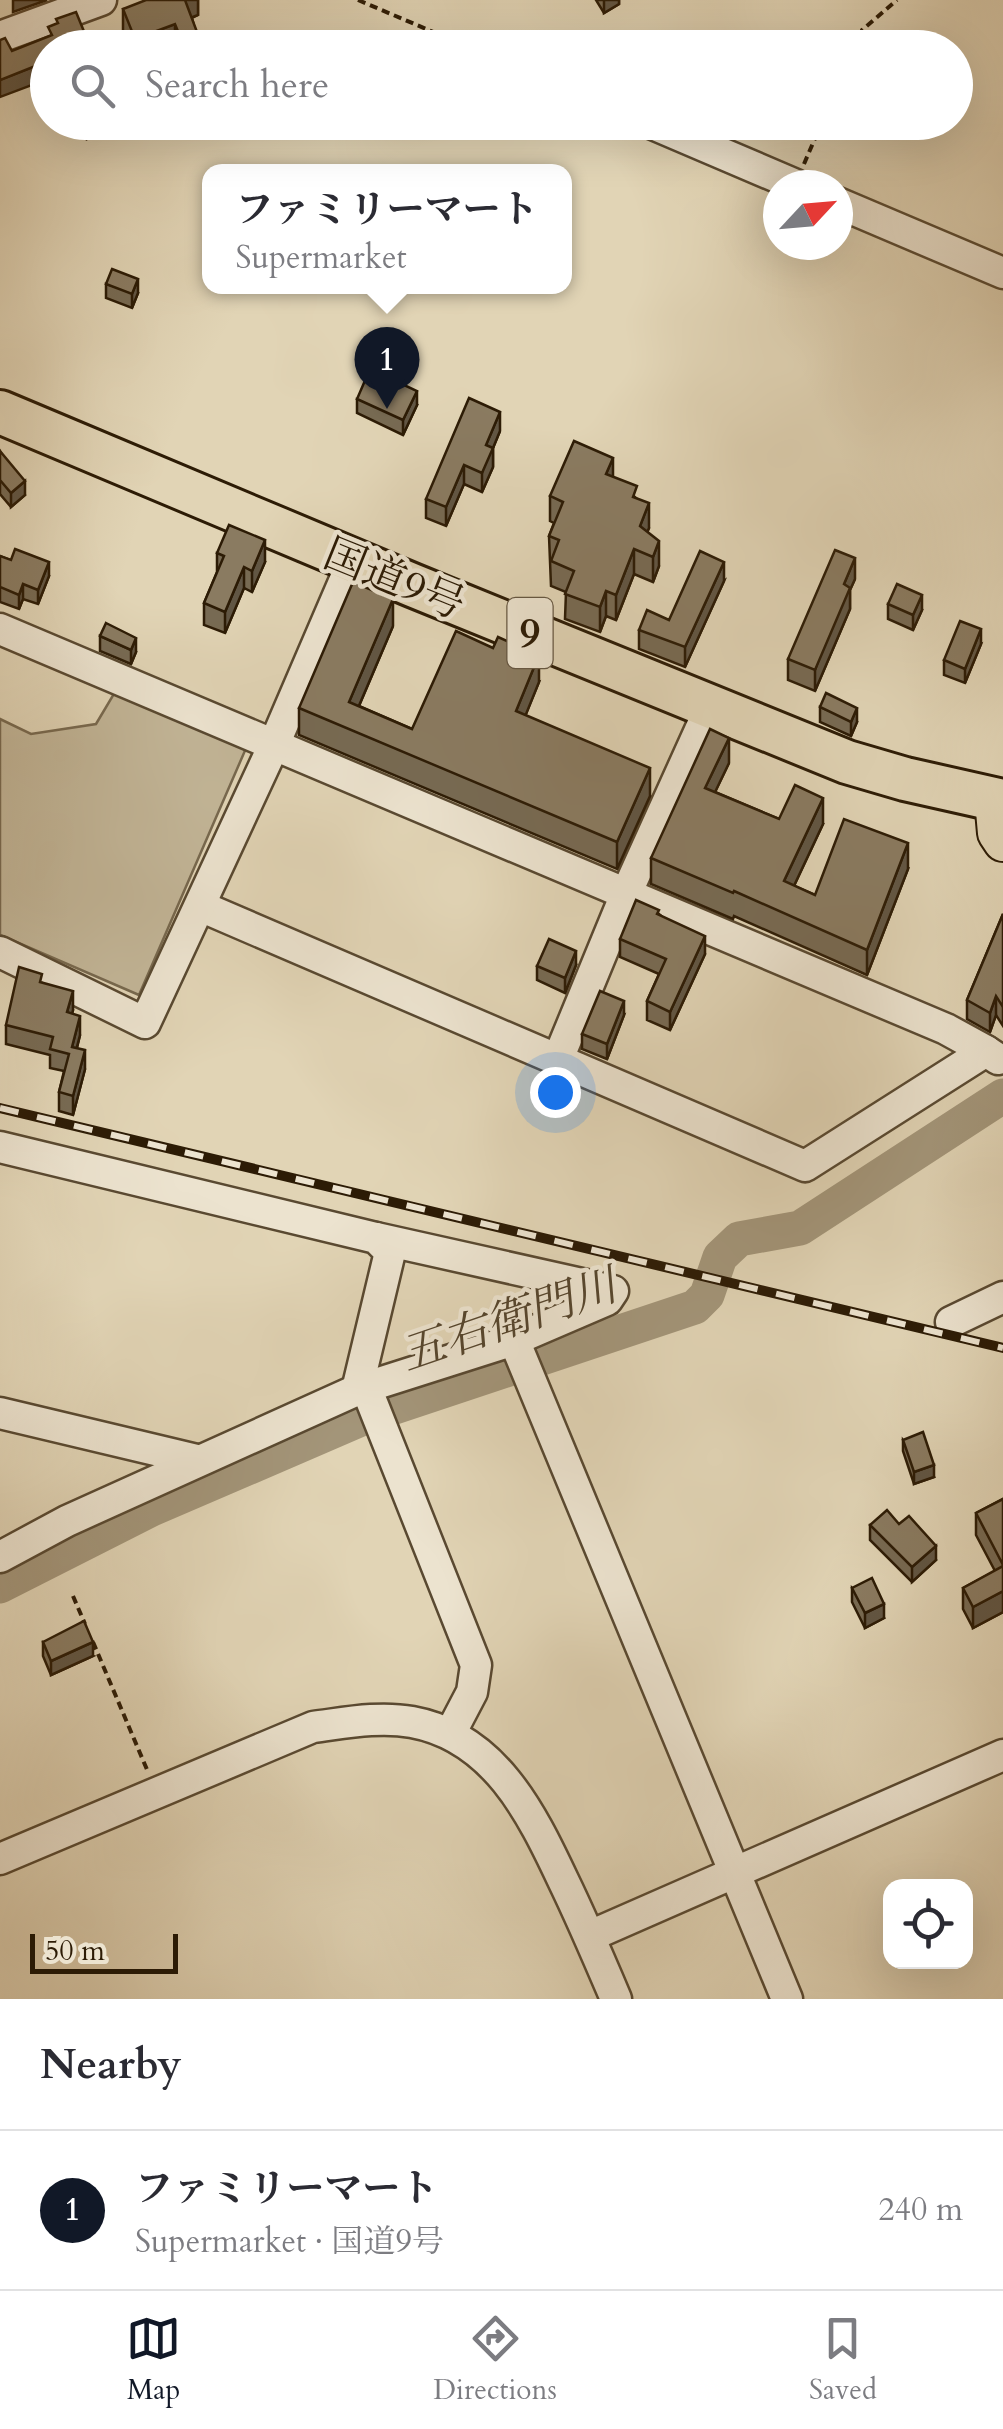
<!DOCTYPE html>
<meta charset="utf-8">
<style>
:root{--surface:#fff;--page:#f2f2f3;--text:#2b2b33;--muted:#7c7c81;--line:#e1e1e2;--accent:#111827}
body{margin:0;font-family:Cardo,"Noto Serif JP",serif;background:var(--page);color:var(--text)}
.controls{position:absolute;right:30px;bottom:30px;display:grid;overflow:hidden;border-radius:20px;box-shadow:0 10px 40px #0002}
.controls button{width:90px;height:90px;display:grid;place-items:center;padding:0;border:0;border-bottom:2px solid var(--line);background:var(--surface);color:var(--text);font:50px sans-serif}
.compass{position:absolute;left:763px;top:170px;width:90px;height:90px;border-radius:50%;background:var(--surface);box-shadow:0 10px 40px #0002;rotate:64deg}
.scale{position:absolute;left:30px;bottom:25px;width:148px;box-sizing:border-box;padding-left:10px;border:5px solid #2c1b05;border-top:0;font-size:28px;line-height:35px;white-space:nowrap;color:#2c1b05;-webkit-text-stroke:8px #ece3cf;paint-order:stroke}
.you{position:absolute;left:555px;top:1092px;width:35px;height:35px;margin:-25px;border:8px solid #fff;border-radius:50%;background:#1a73e8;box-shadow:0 0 0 15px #1a73e833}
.badge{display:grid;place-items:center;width:65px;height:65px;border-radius:50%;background:var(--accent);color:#fff;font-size:32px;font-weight:700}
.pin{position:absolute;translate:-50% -82px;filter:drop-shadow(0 2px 5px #0008)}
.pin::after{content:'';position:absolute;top:52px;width:35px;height:30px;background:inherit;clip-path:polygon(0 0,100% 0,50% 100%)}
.popup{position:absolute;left:202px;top:164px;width:370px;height:130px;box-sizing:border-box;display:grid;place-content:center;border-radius:20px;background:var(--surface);filter:drop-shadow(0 2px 8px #0005);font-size:32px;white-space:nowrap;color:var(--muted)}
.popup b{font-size:38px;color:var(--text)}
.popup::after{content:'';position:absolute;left:50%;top:100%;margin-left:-20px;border:20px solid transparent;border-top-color:var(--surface)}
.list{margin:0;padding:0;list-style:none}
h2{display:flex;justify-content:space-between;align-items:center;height:130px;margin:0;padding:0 40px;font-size:42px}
h2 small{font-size:32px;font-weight:400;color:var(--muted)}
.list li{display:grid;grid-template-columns:65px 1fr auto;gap:30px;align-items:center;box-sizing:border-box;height:160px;padding:0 40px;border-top:2px solid var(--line)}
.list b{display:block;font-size:38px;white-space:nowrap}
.list p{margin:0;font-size:32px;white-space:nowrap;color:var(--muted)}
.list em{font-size:32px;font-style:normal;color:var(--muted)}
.icon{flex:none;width:55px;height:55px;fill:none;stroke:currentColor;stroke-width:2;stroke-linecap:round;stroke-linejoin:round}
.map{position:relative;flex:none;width:1003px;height:1999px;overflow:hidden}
.search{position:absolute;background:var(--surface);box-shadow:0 10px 40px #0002;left:30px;right:30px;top:30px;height:110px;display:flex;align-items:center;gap:25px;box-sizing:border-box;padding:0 35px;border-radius:55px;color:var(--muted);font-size:38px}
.sheet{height:290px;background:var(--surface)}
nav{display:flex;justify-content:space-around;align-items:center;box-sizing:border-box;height:140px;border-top:2px solid var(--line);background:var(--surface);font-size:28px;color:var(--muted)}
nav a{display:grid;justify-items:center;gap:5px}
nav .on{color:var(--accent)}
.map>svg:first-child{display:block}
</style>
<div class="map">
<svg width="1003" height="1999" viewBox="0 0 1003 1999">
<rect width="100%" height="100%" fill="#e1d4b5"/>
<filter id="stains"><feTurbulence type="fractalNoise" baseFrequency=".002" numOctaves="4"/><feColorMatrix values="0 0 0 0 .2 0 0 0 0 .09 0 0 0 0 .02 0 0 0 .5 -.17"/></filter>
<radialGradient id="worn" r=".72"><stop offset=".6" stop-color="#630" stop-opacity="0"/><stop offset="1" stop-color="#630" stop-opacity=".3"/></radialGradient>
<path fill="#c2b597" stroke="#77684e" stroke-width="2.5" d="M115,692L247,746L139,995L0,935V719L31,734L96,724Z"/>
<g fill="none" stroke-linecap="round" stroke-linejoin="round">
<path stroke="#a39579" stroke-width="35" d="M0,1586L152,1509L368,1416L695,1307L707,1295L720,1257L739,1239L800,1228L1003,1096"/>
<g stroke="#594931" stroke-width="35">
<g id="minor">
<path d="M0,37L101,0"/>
<path d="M648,122L796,185"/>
<path d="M838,203L1003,273"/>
<path d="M0,629L946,1029L986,1051"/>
<path d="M200,906L805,1166L986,1051L998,1059"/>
<path d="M0,952L145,1023L273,747L353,561"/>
<path d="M558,1059L626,894L711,706"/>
<path d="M0,1147L376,1238L390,1252L357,1390L369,1395L476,1665L472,1692L450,1734"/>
<path d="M376,1238L613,1291L607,1300L514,1340"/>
<path d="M951,1322L1003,1297"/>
<path d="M0,1413L197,1460"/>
<path d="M0,1557L67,1521L357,1390L514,1340L787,1999"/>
<path d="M0,1859L313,1727C345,1723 379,1716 412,1722C494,1737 531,1812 563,1880C582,1919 599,1959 616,1999"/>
<path d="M590,1936L1003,1755"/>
</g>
</g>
<g stroke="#2c1b05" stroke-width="42">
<path id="major" d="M994,799L997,833L1003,842"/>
</g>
<g stroke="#2c1b05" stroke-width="48">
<path id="highway" d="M0,412L412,585L847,762L905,779L1003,801"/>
</g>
<g stroke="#2c1b05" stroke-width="4" stroke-dasharray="8 5" stroke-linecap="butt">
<path d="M358,0L471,48"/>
<path d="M854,48L862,30L897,0"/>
<path d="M804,164L822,122"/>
<path d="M73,1596L85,1624"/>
<path d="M93,1642L148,1772"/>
</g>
<use href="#minor" stroke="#ece3cf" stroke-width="30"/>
<use href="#major" stroke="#e1d4b5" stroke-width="38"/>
<use href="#highway" stroke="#e1d4b5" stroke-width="42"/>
<g stroke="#2c1b05" stroke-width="10">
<path id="rail" d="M0,1108L1003,1348"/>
</g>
<use href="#rail" stroke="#ece3cf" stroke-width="6" stroke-dasharray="19" stroke-linecap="butt"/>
</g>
<g fill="#776a53" stroke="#2c1b05" stroke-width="2.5">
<path d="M198,0V15L192,18L200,48H176L175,45L168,48H130L123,30V9Z"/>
<path d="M596,0H619V4L604,13Z"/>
<path d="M81,122H109V131L87,139Z"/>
<path d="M106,284L138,293L132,308L106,298Z"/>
<path d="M357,399L417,405L403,435L357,413Z"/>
<path d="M500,431L493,448V467L482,492L464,484L446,526L426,518V499Z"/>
<path d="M0,451L25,495L11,507L0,494Z"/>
<path d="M613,477L637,499L649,528L647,532L659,566L653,582L634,574L616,620L606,616L600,632L565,619L566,592L551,586L549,536L554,523L550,521V496Z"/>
<path d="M217,553L265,562L252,592L244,588L225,633L204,625V603L217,572Z"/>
<path d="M0,556L49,576L38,604L23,599L19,609L0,602Z"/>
<path d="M855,579L850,590V609L815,691L788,680V659Z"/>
<path d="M724,581L685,667L639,649V630L669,620Z"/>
<path d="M888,604L922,610L913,630L888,619Z"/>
<path d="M393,626L359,706L412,729L539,682L525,716L650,796L617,869L299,735V708Z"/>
<path d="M100,636L136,652L131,664L100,651Z"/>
<path d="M981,644L965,683L944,675V660Z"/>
<path d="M820,707L857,722L851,736L820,722Z"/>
<path d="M729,763L715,792L779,819L823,824L794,886L815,895L908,869L867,975L734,916L733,919L651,884V858Z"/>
<path d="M659,914L705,954L670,1030L647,1020V1001L659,974L620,957V939Z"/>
<path d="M1003,914V1026L996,1015L990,1032L967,1019V1000Z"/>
<path d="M576,965L565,993L537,980V966Z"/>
<path d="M42,983L73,1010L72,1014L80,1035L77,1048L85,1069L73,1115L59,1111V1092L64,1071L50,1068V1055L6,1044V1025Z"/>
<path d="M624,1015L607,1059L582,1049V1034Z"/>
<path d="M903,1440L934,1477L914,1484L903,1451Z"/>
<path d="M1003,1499V1612L973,1628L963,1609V1588L995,1571L976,1535V1513Z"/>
<path d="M899,1524L936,1560L912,1582L870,1540V1525Z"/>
<path d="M852,1588L884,1618L865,1628L852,1602Z"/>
<path d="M43,1642L93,1656L51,1675L43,1656Z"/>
</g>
<g fill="#615644" stroke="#2c1b05" stroke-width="2.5">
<path d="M13,0H47L13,12Z"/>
<path d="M185,0H198V15L185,20Z"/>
<path d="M604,0H619V4L604,13Z"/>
<path d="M175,24V45L168,48H135V39Z"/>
<path d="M200,40V48H184V46Z"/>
<path d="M48,61V79L0,97V80Z"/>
<path d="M87,122H109V131L87,139Z"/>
<path d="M138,279V293L132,308V294Z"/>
<path d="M417,391V405L403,435V420Z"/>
<path d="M500,412V431L493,448V467L482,492V473L486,445Z"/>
<path d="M613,458V483L606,474Z"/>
<path d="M464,465V484L446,526V507Z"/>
<path d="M25,481V495L11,507V493Z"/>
<path d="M649,503V528L640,551V526Z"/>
<path d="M265,540V562L252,592V571Z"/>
<path d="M659,541V566L653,582V557Z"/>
<path d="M634,549V574L616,620V595Z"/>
<path d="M855,558V579L850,590V609L815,691V670L844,584Z"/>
<path d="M49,562V576L38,604V590Z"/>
<path d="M724,562V581L685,667V647Z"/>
<path d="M244,567V588L225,633V612Z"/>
<path d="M23,584V599L19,609V595Z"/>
<path d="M606,591V616L600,632V607Z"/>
<path d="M922,595V610L913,630V615Z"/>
<path d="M393,599V626L349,729V702Z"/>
<path d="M981,629V644L965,683V669Z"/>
<path d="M136,638V652L131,664V650Z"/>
<path d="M539,655V682L516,739V711Z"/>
<path d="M857,708V722L851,736V722Z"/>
<path d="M729,738V763L705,813V788Z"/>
<path d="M650,768V796L617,869V842Z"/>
<path d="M823,798V824L784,907V881Z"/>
<path d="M908,843V869L867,975V950Z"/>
<path d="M705,936V954L670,1030V1012Z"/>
<path d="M576,951V965L565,993V978Z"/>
<path d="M73,991V1010L67,1031V1012Z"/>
<path d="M996,996V1015L990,1032V1013Z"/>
<path d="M624,1001V1015L607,1059V1044Z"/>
<path d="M80,1016V1035L72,1066V1047Z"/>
<path d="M85,1050V1069L73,1115V1096Z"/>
<path d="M934,1465V1477L914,1484V1472Z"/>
<path d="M936,1546V1560L912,1582V1567Z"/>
<path d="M1003,1591V1612L973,1628V1607Z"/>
<path d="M884,1604V1618L865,1628V1613Z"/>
<path d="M93,1642V1656L51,1675V1661Z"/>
</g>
<g fill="#8a7b61" stroke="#2c1b05" stroke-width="2.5">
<path d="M146,0H185L200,40L184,46L175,24L135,39L123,9Z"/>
<path d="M76,12L85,34L81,35L86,48H48V61L0,80V40L5,38L12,51L52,35L48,27L58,23L56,19Z"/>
<path d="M112,269L138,279L132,294L106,284Z"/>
<path d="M370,369L417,391L403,420L357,399Z"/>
<path d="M469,398L500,412L486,445L493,448L482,473L464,465L446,507L426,499Z"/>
<path d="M574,441L613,458L606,474L637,486L633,497L649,503L640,526L659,541L653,557L634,549L616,595L606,591L600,607L565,594L574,571L551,561L559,540L549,536L563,502L550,496Z"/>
<path d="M0,451L25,481L11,493L0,480Z"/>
<path d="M229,525L265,540L252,571L244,567L225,612L204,603L224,556L217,553Z"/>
<path d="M15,549L49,562L38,590L23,584L19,595L0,587V556L11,560Z"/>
<path d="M835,550L855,558L844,584L850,588L815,670L788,659Z"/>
<path d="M700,551L724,562L685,647L639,630L647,610L669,620Z"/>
<path d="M353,582L393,599L349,702L412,729L456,631L493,648L498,637L539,655L516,711L650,768L617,842L299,708Z"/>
<path d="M897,584L922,595L913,615L888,604Z"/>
<path d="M960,621L981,629L965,669L944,660Z"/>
<path d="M106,623L136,638L131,650L100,636Z"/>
<path d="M826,693L857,708L851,722L820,707Z"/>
<path d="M710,729L729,738L705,788L779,819L795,785L823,798L784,881L815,895L844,819L908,843L867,950L734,891L733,893L651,858Z"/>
<path d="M636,900L659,910L657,914L705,936L670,1012L647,1001L666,959L620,939Z"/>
<path d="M1003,914V1007L996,996L990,1013L967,1000Z"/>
<path d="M549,939L576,951L565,978L537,966Z"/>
<path d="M19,967L42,974L40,982L73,991L67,1012L80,1016L72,1047L85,1050L73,1096L59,1092L69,1054L50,1049L53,1037L6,1025Z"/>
<path d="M600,991L624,1001L607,1044L582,1034Z"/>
<path d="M923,1432L934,1465L914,1472L903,1440Z"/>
<path d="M1003,1499V1565L976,1513Z"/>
<path d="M887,1510L899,1524L909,1516L936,1546L912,1567L870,1525Z"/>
<path d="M1003,1566V1591L973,1607L963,1588Z"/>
<path d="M872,1578L884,1604L865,1613L852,1588Z"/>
<path d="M84,1621L93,1642L51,1661L43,1642Z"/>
</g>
<g text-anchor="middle" stroke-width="9" stroke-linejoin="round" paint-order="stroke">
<rect fill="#ece3cf" stroke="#665742" stroke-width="2.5" x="507.5" y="598" width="45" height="70" rx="8"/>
<g font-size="40" font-weight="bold" fill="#2c1b05">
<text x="530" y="647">9</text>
</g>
<g font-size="42" fill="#2c1b05" stroke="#ece3cf">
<text transform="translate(395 578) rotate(22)" y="15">国道9号</text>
</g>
<g font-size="45" font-style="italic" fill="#56462e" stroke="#ece3cf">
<text transform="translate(508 1319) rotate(-19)" y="16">五右衛門川</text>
</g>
</g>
<rect width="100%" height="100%" filter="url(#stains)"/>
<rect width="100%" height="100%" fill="url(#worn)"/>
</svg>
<div class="controls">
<button><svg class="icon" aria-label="locate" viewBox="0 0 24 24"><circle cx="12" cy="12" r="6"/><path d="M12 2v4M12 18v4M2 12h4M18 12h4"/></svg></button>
</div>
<svg class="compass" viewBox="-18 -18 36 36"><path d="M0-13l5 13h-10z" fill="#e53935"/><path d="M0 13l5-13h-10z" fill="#7c7c81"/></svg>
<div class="scale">50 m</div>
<div class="you"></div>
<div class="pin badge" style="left:387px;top:409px">1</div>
<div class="popup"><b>ファミリーマート</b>Supermarket</div>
<div class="search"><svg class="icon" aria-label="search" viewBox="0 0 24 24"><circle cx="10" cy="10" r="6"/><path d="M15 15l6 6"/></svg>Search here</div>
</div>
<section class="sheet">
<h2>Nearby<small></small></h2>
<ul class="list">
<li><span class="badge">1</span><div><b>ファミリーマート</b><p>Supermarket · 国道9号</p></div><em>240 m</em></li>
</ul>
</section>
<nav>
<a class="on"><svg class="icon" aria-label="map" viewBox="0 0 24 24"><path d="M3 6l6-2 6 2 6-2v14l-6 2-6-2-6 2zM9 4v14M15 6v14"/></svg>Map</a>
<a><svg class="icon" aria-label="directions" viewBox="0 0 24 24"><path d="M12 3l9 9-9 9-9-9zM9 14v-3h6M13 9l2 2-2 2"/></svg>Directions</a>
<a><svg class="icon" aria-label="saved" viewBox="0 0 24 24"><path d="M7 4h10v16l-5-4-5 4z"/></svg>Saved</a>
</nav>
